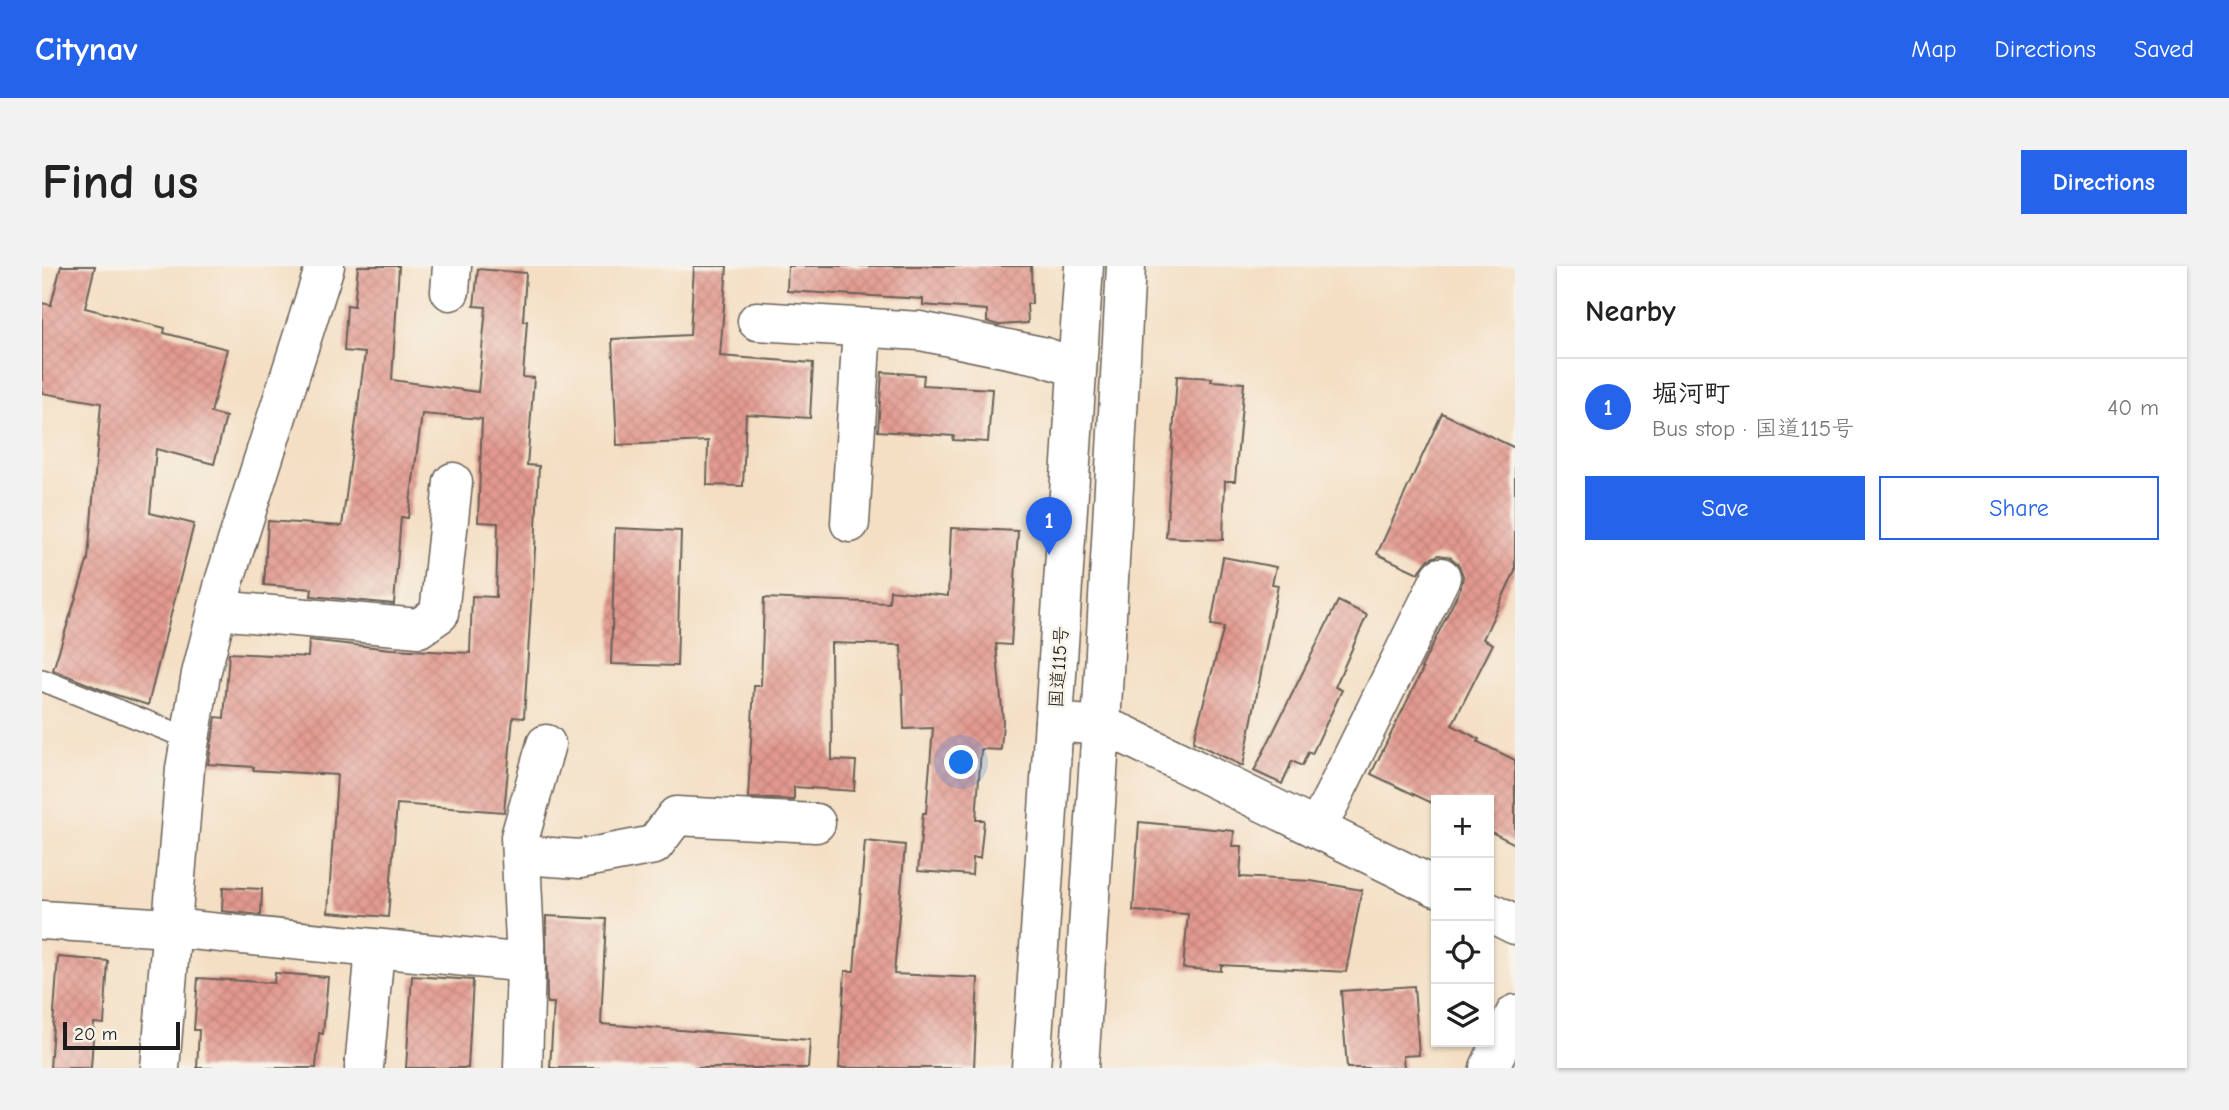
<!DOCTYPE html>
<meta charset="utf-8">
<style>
:root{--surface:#fff;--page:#f2f2f2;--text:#222;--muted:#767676;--line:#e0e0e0;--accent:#2563eb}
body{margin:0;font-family:"Comic Neue","Klee One",sans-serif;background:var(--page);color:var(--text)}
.controls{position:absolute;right:21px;bottom:21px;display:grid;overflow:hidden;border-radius:0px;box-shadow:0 2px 5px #0004}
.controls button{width:63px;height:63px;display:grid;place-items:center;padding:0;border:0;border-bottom:2px solid var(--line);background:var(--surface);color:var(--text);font:35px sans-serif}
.scale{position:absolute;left:21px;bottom:18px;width:117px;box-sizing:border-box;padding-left:7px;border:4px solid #1c1c1c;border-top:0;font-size:19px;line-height:24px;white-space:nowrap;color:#1c1c1c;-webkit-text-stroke:5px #f7f3e8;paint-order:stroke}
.you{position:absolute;left:920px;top:497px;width:24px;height:24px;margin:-18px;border:5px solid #fff;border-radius:50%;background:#1a73e8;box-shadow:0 0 0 10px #1a73e833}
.badge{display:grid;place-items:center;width:46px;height:46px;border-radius:50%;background:var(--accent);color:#fff;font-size:23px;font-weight:700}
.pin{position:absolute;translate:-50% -58px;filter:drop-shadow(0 2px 4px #0008)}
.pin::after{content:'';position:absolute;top:37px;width:24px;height:21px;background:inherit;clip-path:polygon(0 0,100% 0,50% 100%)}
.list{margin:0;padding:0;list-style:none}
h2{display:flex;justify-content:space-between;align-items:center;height:91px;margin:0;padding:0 28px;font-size:30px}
h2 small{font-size:23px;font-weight:400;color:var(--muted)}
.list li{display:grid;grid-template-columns:46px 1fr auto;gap:21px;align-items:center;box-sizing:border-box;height:98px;padding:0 28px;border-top:2px solid var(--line)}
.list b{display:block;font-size:26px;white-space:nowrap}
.list p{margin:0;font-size:23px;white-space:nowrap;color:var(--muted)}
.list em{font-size:23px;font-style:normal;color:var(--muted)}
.actions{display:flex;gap:14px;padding:21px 28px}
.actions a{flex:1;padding:16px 0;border:2px solid var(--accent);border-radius:0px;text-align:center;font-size:24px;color:var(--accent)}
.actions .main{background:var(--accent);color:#fff}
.icon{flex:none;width:38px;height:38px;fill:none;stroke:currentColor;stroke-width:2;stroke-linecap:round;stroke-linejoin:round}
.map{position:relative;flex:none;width:1473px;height:802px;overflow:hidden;border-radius:0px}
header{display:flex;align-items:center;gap:42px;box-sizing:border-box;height:98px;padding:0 35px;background:var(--accent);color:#fff}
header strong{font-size:33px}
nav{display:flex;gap:38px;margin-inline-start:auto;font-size:24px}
.intro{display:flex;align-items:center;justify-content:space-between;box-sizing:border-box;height:168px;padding:0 42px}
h1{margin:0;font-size:49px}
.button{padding:18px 32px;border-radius:0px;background:var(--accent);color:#fff;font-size:24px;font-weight:700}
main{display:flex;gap:42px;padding:0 42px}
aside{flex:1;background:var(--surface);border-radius:0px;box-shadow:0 2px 5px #0004}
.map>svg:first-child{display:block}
</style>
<header>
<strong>Citynav</strong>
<nav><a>Map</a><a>Directions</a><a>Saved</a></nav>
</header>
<div class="intro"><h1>Find us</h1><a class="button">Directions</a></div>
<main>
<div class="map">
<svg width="1473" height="802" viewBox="0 0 1473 802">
<defs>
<pattern id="building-cross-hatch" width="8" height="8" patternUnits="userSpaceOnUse" patternTransform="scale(1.75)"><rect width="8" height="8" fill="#e2998f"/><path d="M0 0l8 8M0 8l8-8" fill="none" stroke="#c1837b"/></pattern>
</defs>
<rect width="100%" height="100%" fill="#f7f3e8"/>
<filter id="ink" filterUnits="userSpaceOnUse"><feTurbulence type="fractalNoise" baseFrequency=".0143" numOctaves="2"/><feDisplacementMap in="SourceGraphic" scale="14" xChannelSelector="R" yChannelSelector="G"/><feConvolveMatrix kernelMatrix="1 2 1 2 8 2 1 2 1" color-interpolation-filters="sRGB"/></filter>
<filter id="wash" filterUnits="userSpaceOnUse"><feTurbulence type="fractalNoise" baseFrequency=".00686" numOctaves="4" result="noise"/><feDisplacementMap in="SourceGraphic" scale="28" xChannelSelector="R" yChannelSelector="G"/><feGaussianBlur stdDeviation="1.57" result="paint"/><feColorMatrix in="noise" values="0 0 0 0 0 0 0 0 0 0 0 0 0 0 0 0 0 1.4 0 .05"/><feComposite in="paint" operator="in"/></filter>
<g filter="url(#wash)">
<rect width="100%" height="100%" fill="#f4dfc4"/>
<g id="blocks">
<g fill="url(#building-cross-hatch)">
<path d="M19,0H53L43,42L123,62L122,67L185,83L169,147L184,151L172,198L114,183L108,247L152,258L106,439L68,427L11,404L46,293L59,137L0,127V37L9,39Z"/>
<path d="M316,0H357L350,114L436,126L444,41L432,40L436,3L484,7L481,55H485L481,111L492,112L485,199L497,200L491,323H490L482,452L471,451L462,546L355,538L346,651L286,646L295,509L211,504L212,501L166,498L174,451L182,452L187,387L266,391L267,374L349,383L428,387L430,330L454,331L456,257L436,256L440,153L380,148L366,252L359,251L352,338L269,330L270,323L222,319L226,255L300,260L323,87L302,85L305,39L312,40Z"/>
<path d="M652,0H685L678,90L771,97L768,152L704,148L701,220L665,219L666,175L575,179L570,73L648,69Z"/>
<path d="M746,0H989L990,38H985L986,57L957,59L945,56V44L881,39V33L745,25Z"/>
<path d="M840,106L882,109L881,119L950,123L946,176L911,174L912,170L836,165Z"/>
<path d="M1135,110L1170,112L1169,115L1202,117L1193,215H1183L1181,274L1124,271Z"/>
<path d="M1400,147L1473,182V305L1441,373L1451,378L1410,459L1437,473L1436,476L1473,494V578L1447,565V534H1394V539L1329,508L1381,403L1379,402L1419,321L1421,310L1417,299L1408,291L1397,289L1387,293L1376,307L1335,288Z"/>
<path d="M573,262L639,265L635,400L569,398Z"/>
<path d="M909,262L976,265L969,379L954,378L961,455L959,484L939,483L934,554H942L938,592H931L930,609L876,605L881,547H884L891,462L862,463L859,379L789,377L790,494L814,495L812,525L752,521V534L706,532L712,420H719L722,332L847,337L848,324L906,330Z"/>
<path d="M1181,291L1234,301L1230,318L1236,319L1201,500L1151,476L1182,361L1169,359Z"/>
<path d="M1296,335L1325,349L1293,421L1300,424L1270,488L1266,486L1260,500L1250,495L1240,518L1212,505Z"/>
<path d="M1097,556L1192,565L1191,580H1200L1198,611L1269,615L1320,624L1304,706L1179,699V705L1141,702L1146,648L1091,645Z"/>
<path d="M823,575L863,579L852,708L936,712L932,802H797L803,705H812Z"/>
<path d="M181,621L220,623L219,649L180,645Z"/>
<path d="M504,650L564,653L559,758L768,774L766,802H508L512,737H505Z"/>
<path d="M16,691L66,695L62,758L52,757L49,802H8Z"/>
<path d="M233,707L286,711L281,768L277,767L274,802H155L157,764H152L156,712L232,717Z"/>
<path d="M370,710L431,714L426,802H364Z"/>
<path d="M1372,720L1377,789L1361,790L1362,802H1305L1299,725Z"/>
</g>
</g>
</g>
<g filter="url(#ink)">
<use href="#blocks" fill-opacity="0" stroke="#686057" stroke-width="2"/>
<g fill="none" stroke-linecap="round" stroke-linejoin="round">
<g stroke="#686057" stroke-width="24">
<path id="lane" d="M0,414L148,473"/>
</g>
<g stroke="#686057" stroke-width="41">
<g id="street">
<path d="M408,25L410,0"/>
<path d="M715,55L878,65L1000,90L1035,102"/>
<path d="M808,257L820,62"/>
<path d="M175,344L377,362L397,348L411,216"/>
<path d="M1012,456L1059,460L1081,468L1394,621"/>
<path d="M1275,563L1399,311"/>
<path d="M480,589L538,593L612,579L634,550L774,557"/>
<path d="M1447,646L1473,659"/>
<path d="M0,654L128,662L484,697"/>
<path d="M118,802L143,503L159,408L183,313L283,0"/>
<path d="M322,802L333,683"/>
<path d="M481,802L484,697L478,571L504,478"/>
<path d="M1447,802L1473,748"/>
</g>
</g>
<g stroke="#686057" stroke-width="41">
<g id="highway">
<path d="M989,802L1042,0"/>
<path d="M1037,802L1059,460L1084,0"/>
</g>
</g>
<use href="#lane" stroke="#fff" stroke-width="21"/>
<use href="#street" stroke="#fff" stroke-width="38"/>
<use href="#highway" stroke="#fff" stroke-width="38"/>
</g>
</g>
<g text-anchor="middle" stroke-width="5" stroke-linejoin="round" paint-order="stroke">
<g font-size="19" fill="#1c1c1c" stroke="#f7f3e8">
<text transform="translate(1016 401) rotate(-86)" y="7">国道115号</text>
</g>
</g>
</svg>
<div class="controls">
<button>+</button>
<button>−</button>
<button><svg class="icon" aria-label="locate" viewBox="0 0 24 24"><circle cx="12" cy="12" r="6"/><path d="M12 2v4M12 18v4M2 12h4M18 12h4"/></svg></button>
<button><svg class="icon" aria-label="layers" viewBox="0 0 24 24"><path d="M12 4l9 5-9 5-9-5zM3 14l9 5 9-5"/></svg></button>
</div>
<div class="scale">20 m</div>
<div class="you"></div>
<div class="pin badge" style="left:1007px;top:289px">1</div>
</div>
<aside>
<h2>Nearby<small></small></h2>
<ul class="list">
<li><span class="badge">1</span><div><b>堀河町</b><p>Bus stop · 国道115号</p></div><em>40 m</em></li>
</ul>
<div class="actions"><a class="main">Save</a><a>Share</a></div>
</aside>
</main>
